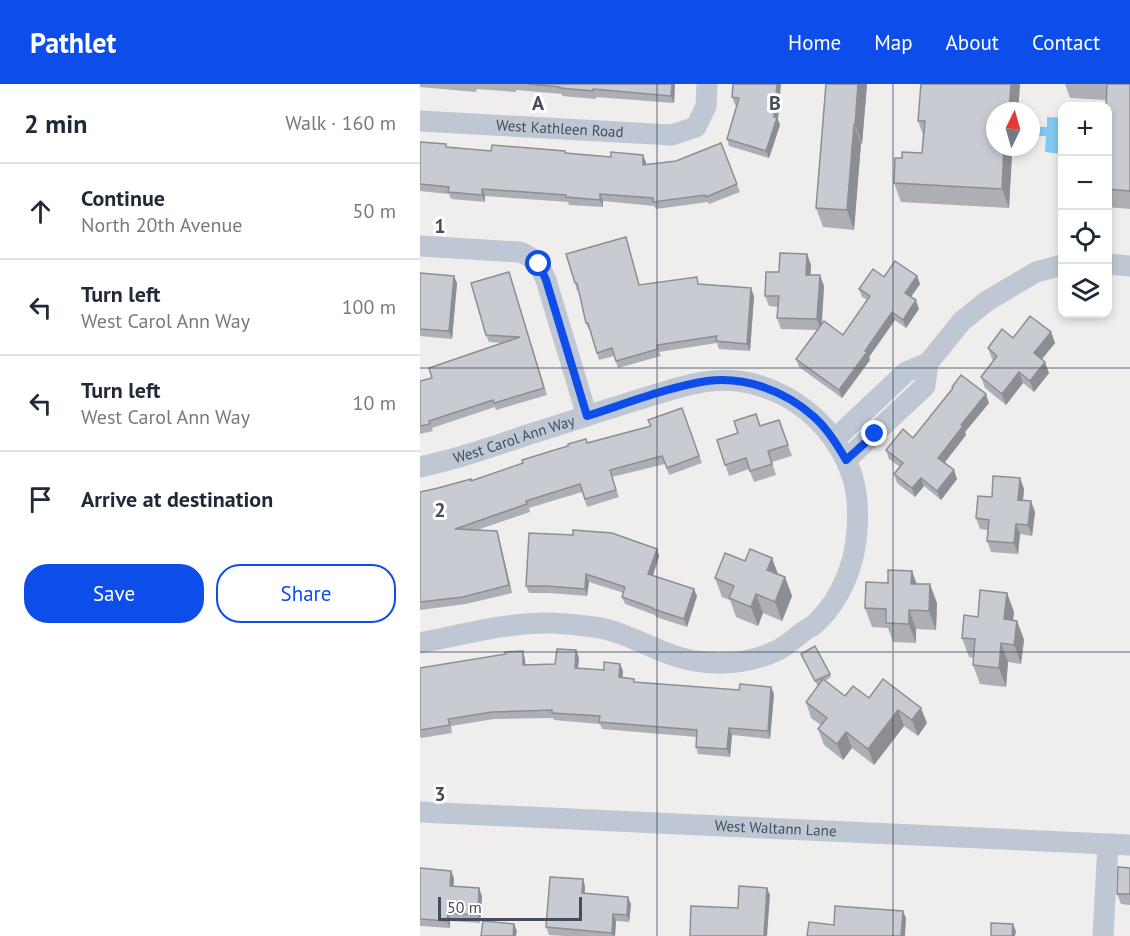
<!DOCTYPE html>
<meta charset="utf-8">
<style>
:root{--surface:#fff;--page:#f6f6f7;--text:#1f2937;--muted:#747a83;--line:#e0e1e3;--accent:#0d4dea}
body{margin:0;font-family:"PT Sans",sans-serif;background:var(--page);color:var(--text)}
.controls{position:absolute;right:18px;top:18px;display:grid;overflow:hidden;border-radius:12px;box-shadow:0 3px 9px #0003}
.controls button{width:54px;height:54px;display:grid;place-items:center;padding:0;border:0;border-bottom:2px solid var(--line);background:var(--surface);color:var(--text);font:30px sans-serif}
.compass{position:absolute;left:566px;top:18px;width:54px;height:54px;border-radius:50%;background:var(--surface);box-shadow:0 3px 9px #0003;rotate:5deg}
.scale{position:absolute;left:18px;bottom:15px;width:144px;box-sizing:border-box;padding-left:6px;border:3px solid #444d5c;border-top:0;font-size:16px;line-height:21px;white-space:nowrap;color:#444d5c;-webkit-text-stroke:4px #fff;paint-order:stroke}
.stop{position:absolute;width:18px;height:18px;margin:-14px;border:4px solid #0d4dea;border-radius:50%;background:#fff}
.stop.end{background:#0d4dea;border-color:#fff;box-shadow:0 2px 6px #0008}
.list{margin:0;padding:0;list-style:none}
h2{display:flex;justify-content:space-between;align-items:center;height:78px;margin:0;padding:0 24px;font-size:26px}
h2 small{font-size:20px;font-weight:400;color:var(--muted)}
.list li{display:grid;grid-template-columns:39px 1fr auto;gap:18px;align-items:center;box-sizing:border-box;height:96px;padding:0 24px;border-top:2px solid var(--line)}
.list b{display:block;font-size:22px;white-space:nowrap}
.list p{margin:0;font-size:20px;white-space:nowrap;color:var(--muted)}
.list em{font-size:20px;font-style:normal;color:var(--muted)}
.actions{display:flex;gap:12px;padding:18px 24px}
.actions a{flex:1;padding:14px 0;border:2px solid var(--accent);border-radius:24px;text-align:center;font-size:21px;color:var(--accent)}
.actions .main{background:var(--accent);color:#fff}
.icon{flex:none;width:33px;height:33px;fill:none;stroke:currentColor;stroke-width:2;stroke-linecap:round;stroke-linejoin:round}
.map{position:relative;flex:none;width:710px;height:852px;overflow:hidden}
header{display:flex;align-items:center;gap:36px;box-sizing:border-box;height:84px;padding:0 30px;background:var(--accent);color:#fff}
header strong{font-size:28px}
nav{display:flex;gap:33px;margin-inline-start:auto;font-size:21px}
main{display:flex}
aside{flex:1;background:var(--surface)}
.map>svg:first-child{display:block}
</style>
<header>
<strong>Pathlet</strong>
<nav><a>Home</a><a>Map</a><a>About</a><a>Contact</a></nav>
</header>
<main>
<aside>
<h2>2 min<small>Walk · 160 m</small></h2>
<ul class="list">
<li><svg class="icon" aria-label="ahead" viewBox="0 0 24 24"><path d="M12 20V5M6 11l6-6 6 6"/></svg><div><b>Continue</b><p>North 20th Avenue</p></div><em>50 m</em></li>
<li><svg class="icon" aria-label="left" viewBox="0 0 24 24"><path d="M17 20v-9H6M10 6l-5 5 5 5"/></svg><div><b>Turn left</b><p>West Carol Ann Way</p></div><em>100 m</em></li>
<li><svg class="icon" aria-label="left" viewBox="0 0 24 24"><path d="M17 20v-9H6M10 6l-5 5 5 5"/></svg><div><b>Turn left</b><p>West Carol Ann Way</p></div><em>10 m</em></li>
<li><svg class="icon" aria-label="arrive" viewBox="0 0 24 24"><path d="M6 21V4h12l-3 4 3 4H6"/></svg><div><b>Arrive at destination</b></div></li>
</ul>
<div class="actions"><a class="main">Save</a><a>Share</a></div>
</aside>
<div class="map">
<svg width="710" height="852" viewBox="0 0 710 852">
<rect width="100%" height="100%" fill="#f0eded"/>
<path fill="#81caf2" d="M627,33L642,34V48L641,49L640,60H642V70L625,68L626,52H619L620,43H627Z"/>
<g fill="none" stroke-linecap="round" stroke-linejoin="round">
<g stroke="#bfc7d4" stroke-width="21">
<path id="s1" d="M0,37L252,51L276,43L286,22L287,0"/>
<path d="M0,162L100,168C117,175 119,180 126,196L167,332"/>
<path d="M688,180L710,182"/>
<path d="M414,356L486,288L508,279L542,237L567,217L616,188L642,181"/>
<path d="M426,376L505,302L508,279"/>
<path id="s2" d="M0,383C37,375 72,363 107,351C143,340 178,328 214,317C248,307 282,293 318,297C351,301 383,319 405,344C432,377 440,405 437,447C435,480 421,515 397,538C392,543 385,546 380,550C373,556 366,562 358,566C323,583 280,583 244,568C222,559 198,546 174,543C158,541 142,539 126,539C86,539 40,551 0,559"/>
<path id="s3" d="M0,728L710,761"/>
<path d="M683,852L688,760"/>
</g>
</g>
<g fill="#adafb5">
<path d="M0,0H255L254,19L176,13V15L142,12V10L96,6V8L57,5L56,8L0,3Z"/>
<path d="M313,0L358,36L360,41L349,74L309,62L307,55L317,21H315L312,13Z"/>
<path d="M406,0H447L442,60H441L440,71L434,146L403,143L396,124Z"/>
<path d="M501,0H600L598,27H575V63H595L594,70H592L589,124L481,118L474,99L482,74L502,69L503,51L498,37Z"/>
<path d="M645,0H710V125L687,123V16L650,14Z"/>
<path d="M0,58L26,60L27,63L71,67H145L146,69L226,78V80L256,77L301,59L320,108L289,120L288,118L236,125L234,122L183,117V123L149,121L148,118L65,112V118L31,115L29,110L0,107Z"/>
<path d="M206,153L219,201L280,200L334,212L330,267L299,265L297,259L239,268L241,272L198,284L194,272L179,276L170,246H169L166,239L159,206L157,207L155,199Z"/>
<path d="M387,170L391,181L390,191L404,202L402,240L423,251L447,216L442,213L439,205L464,193L497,192L500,200L491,213L499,225L486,244L475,236L449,273L450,276L422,314L379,283L376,275L397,246L361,245L357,234L358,223L349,222L345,212L359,188Z"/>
<path d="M89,188L127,311L76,326L75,323L12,344L13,347L0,350V297L12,294L83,259L69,258L66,251Z"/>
<path d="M0,189L37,199L32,255L0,252Z"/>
<path d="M631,248L635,259L622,275L629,289L614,308L603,299L586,321L565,304L561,293L574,277L572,275L568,264L593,254Z"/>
<path d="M532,303L569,319L545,348L546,351L524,379L534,386L537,395L521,416L504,402L495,413L477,399L474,390L480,383L469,375L466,366L493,354L532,305Z"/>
<path d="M262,324L282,379L249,391L245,380L192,393L199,413L167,423L162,408L109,424L110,428L57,446L77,447L79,454L92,509L46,520L0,526V408L51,397L167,359L231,342Z"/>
<path d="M359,336L372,372L352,378L356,391L334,398L329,385L309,392L297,356Z"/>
<path d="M600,394L604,405L603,416L615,428L612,452L600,450L598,470L571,468L567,457L568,446L560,445L556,434L572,413Z"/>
<path d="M237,465L239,472L233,491L277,512L267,543L236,533L235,531L205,520L202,513L204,509L169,498L167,512L130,509H109L106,502Z"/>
<path d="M352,474L358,491L365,493L372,512L362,537L343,529L338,542L316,533L310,516L302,513L295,494L325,477Z"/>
<path d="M497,500L517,519L516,546L496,545V559L473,558L468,544L452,543L445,524Z"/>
<path d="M587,509L594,528L593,536L597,537L604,556L601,580L588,578L586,603L560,600L553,581V574L549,573L542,554L558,533Z"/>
<path d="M156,566L159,574L158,584L184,586L200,580L203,587L202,594L215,598L319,606L351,603L354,610L350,655L312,651L310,673L278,670L276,663L277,653L182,645L180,640L134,636L133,634L74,635L31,642L32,649L1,654L0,652V584L105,575V581L135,580Z"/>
<path d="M381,570L410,590L411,593L405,597L425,612L449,614L463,595L507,639L498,652L484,642L454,681L432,664L423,676L404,661L398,645L401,641L391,634L386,618L399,600L397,601Z"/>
<path d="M0,784L34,794L33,802L62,812L60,839L30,837V844L0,842Z"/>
<path d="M710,784V821L701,820L697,810Z"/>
<path d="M163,795L165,803V809L211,820L209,838L196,837L195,852H144L129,851L126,843Z"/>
</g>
<g fill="#8d8e94">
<path d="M252,0H255L254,19L251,12Z"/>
<path d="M357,0H361L358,36L360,41L349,74L346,67L354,33Z"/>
<path d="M438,0H447L442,60L435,41Z"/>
<path d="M591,0H600L598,27H589Z"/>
<path d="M434,41L441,60L434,146L427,126Z"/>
<path d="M584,63H590L592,70L589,124L582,105Z"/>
<path d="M223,71L226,78L225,88L223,81Z"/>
<path d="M62,105L65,112V118L62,111Z"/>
<path d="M180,110L183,117V123L180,116Z"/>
<path d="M387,170L391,181L390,201L386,191Z"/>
<path d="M400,191L404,202L401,246L397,235Z"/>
<path d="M34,192L37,199L32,255L29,247Z"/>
<path d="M497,192L500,200L488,217L485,209Z"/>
<path d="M331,204L334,212L330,267L327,260Z"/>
<path d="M496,216L499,225L486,244L483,236Z"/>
<path d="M472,228L475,236L449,273L450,276L422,314L419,306L445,267Z"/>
<path d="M631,248L635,259L618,280L614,269Z"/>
<path d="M625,278L629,289L614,308L610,297Z"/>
<path d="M599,288L603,299L586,321L582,310Z"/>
<path d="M566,310L569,319L545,348L546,351L522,382L518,374L541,341Z"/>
<path d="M534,386L537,395L521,416L517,407Z"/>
<path d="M501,394L504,402L495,413L492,404Z"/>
<path d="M600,394L604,405L602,426L598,416Z"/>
<path d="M611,417L615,428L612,452L608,441Z"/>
<path d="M596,440L600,450L598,470L594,459Z"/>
<path d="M77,447L79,454L92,509L89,501Z"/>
<path d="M237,465L239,472L231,497L228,490Z"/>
<path d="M352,474L359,493L347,486Z"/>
<path d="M492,487L499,506L491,500Z"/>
<path d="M166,490L169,498L167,512L165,505Z"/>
<path d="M365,493L372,512L362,537L355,518Z"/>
<path d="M510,500L517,519L516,546L509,527Z"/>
<path d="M274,505L277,512L267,543L264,535Z"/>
<path d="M587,509L594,528L591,555L584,535Z"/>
<path d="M336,510L343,529L338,542L331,523Z"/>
<path d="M489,526L496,545V559L489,540Z"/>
<path d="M597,537L604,556L601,580L594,561Z"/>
<path d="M581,559L588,578L586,603L579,584Z"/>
<path d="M156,566L159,574L157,592L155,584Z"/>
<path d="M103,567L105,575L106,588L103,581Z"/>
<path d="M200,580L203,587L202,601L199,593Z"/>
<path d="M351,603L354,610L350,655L348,647Z"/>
<path d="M501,624L507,639L498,652L492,636Z"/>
<path d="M478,626L484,642L454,681L448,665Z"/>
<path d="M309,644L312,651L310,673L307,665Z"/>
<path d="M426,648L432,664L423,676L417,660Z"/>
<path d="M31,787L34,794L33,810L30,802Z"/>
<path d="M163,795L165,803L164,816L162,809Z"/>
<path d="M59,804L62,812L60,839L58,831Z"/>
<path d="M347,804L350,811L347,852H344Z"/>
<path d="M208,813L211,820L209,838L207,831Z"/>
<path d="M483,827L486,834L485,852H481Z"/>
<path d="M28,829L30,837V844L27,837Z"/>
<path d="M193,830L196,837L195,852H193L192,849Z"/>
<path d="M94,840L97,847L96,852H93Z"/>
<path d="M593,840L596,847L595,852H592Z"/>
</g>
<g fill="#c9cbd3" stroke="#8d8e94" stroke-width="1.5">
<path d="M108,0H252L251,12L173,5V7L140,4V3Z"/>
<path d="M313,0H357L354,33L357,34L346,67L307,55L319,14L312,13Z"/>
<path d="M406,0H438L435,41H434L433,52L427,126L396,124Z"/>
<path d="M501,0H591L589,27H575V63H584L582,105L474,99L475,74H482V68L502,69L505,37H498Z"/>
<path d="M687,0H710V107L687,105V22H686Z"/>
<path d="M0,58L26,60V63L71,67L72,61L145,67V69L191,73V68L223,71V81L256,77L301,59L317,100L286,113L285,111L233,118V114L180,110V116L146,113V111L62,105V111L28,108L29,103L0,100Z"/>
<path d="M206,153L219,201L277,193L278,200L331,204L327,260L296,257L297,252L237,261L238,265L196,277L192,264L177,269L168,239H166L157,199H155L146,170Z"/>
<path d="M360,169L387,170L386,191H400L397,235L357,234L359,212H345L346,188H359Z"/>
<path d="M475,177L497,192L485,209L496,216L483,236L472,228L445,267L447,268L419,306L376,275L404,237L423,251L450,212L439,205L453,185L464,193Z"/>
<path d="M89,188L124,304L74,319L73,316L9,337L10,340L0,342V297L12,294L9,284L100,253L66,251L51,199Z"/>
<path d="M0,189L34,192L29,247L0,245Z"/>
<path d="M610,232L631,248L614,269L625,278L610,297L599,288L582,310L561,293L577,272L568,264L582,245L593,254Z"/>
<path d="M541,291L566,310L541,341L543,342L518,374L534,386L517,407L501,394L492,404L474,390L483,379L466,366L483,345L493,354L533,304L532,303Z"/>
<path d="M262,324L279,372L247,384L242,372L190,386L196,406L165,415L160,400L106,417L107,420L35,445L77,447L89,501L43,513L0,518V408L18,404L51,395V397L103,379L102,376L148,362V360L166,355L167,359L231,342L228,336Z"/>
<path d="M336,330L340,342L359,336L368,361L348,367L352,380L330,387L326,374L305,381L297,356L318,349L314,337Z"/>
<path d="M573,392L600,394L598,416L611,417L608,441L596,440L594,459L567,457L569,436L556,434L558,412L572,413Z"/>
<path d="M153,446L192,449L237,465L228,490L274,505L264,535L233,525V524L202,513L205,503L166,490L165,505L127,502H106L109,449L153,451Z"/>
<path d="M330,465L352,474L347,486L365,493L355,518L336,510L331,523L309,514L314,502L295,494L305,469L325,477Z"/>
<path d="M468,486L492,487L491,500H510L509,527L489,526V540L466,539V525L445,524L446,498L468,499Z"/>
<path d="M560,506L587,509L584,535L597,537L594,561L581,559L579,584L553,581L555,555L542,554L544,531L558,533Z"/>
<path d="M395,562L410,590L395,597L381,570Z"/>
<path d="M137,565L156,566L155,584L184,586V578L200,580L199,593L214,595V598L319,606L320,600L351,603L348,647L309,644L307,665L276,663L277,646L179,638L180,632L132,629V626L72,628L28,635L30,641L0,646V584L86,570L85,568L103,567V581L135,580Z"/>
<path d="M403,595L425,612L433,602L449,614L463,595L501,624L492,636L478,626L448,665L426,648L417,660L398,645L407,634L386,618Z"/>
<path d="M698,783L710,784V810H697Z"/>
<path d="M0,784L31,787L30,802L59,804L58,831L28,829L27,837L0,835Z"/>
<path d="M130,793L163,795L162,809L208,813L207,831L193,830L192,849L126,843Z"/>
<path d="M319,802L347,804L344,852H270L271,822L318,824Z"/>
<path d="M415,822L483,827L481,852H387L389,838L414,841Z"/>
<path d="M63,837L94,840L93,852H61Z"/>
<path d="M571,839L593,840L592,852H571Z"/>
</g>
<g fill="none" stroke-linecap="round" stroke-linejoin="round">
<path stroke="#0d4dea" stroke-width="8" d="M119,180L126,196L167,332C205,320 248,303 287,297C325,292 365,307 393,332C407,344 417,360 426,376L455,350"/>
</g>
<path fill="none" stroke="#444d5c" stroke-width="1.5" stroke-opacity="0.55" d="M237,0V852M473,0V852M0,284H710M0,568H710"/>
<g text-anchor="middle" stroke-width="6" stroke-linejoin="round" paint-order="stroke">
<g font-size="15" fill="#444d5c" stroke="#fff">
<text dy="5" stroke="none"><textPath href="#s1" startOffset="140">West Kathleen Road</textPath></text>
<text dy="5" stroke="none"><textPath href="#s2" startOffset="98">West Carol Ann Way</textPath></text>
<text dy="5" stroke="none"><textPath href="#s3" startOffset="356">West Waltann Lane</textPath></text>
</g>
</g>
<g font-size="20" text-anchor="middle" font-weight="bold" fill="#444d5c" stroke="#fff" stroke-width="6" stroke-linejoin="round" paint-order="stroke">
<text x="118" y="26">A</text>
<text x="355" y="26">B</text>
<text x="20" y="149">1</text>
<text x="20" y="433">2</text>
<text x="20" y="717">3</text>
</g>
</svg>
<div class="controls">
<button>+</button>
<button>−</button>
<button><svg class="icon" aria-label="locate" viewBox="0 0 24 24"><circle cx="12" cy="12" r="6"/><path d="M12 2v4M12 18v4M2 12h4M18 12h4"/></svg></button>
<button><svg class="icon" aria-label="layers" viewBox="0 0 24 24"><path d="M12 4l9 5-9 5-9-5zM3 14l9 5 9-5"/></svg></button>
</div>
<svg class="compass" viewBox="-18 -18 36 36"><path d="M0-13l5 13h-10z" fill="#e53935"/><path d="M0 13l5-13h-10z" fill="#747a83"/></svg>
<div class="scale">50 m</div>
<div class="stop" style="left:119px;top:180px"></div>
<div class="stop end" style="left:455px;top:350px"></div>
</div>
</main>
